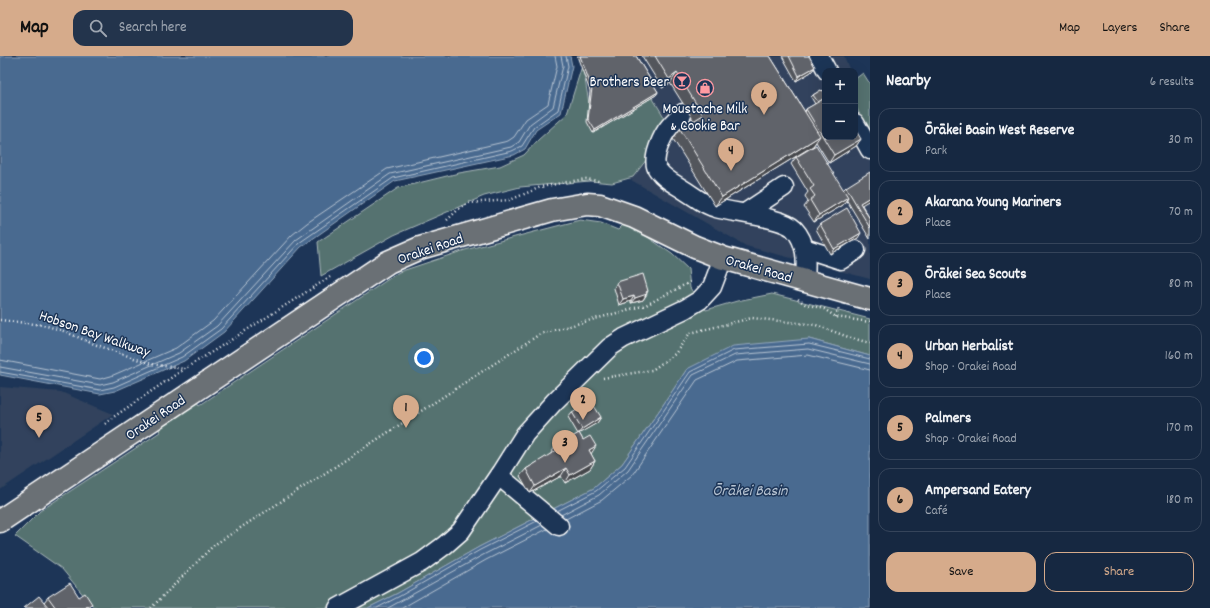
<!DOCTYPE html>
<meta charset="utf-8">
<style>
:root{--surface:#162841;--page:#23344c;--text:#f1f3f6;--muted:#9ea6b1;--line:#35445a;--accent:#d6ab8b}
body{margin:0;font-family:Dekko,sans-serif;background:var(--page);color:var(--text)}
.controls{position:absolute;right:12px;top:12px;display:grid;overflow:hidden;border-radius:8px;box-shadow:0 4px 16px #0002}
.controls button{width:36px;height:36px;display:grid;place-items:center;padding:0;border:0;border-bottom:1px solid var(--line);background:var(--surface);color:var(--text);font:20px sans-serif}
.you{position:absolute;left:424px;top:302px;width:14px;height:14px;margin:-10px;border:3px solid #fff;border-radius:50%;background:#1a73e8;box-shadow:0 0 0 6px #1a73e833}
.badge{display:grid;place-items:center;width:26px;height:26px;border-radius:50%;background:var(--accent);color:#111;font-size:13px;font-weight:700}
.pin{position:absolute;translate:-50% -33px;filter:drop-shadow(0 1px 2px #0008)}
.pin::after{content:'';position:absolute;top:21px;width:14px;height:12px;background:inherit;clip-path:polygon(0 0,100% 0,50% 100%)}
.list{margin:0;padding:0;list-style:none}
h2{display:flex;justify-content:space-between;align-items:center;height:52px;margin:0;padding:0 16px;font-size:17px}
h2 small{font-size:13px;font-weight:400;color:var(--muted)}
.list li{display:grid;grid-template-columns:26px 1fr auto;gap:12px;align-items:center;box-sizing:border-box;height:64px;margin:0 8px 8px;padding:0 8px;border:1px solid var(--line);border-radius:12px}
.list b{display:block;font-size:15px;white-space:nowrap}
.list p{margin:0;font-size:13px;white-space:nowrap;color:var(--muted)}
.list em{font-size:13px;font-style:normal;color:var(--muted)}
.actions{display:flex;gap:8px;padding:12px 16px}
.actions a{flex:1;padding:9px 0;border:1px solid var(--accent);border-radius:12px;text-align:center;font-size:14px;color:var(--accent)}
.actions .main{background:var(--accent);color:#111}
.icon{flex:none;width:22px;height:22px;fill:none;stroke:currentColor;stroke-width:2;stroke-linecap:round;stroke-linejoin:round}
.map{position:relative;flex:none;width:870px;height:552px;overflow:hidden}
header{display:flex;align-items:center;gap:24px;box-sizing:border-box;height:56px;padding:0 20px;background:var(--accent);color:#111}
header strong{font-size:19px}
nav{display:flex;gap:22px;margin-inline-start:auto;font-size:14px}
.search{width:280px;height:36px;background:var(--page);display:flex;align-items:center;gap:10px;box-sizing:border-box;padding:0 14px;border-radius:12px;color:var(--muted);font-size:15px}
main{display:flex}
aside{flex:1;background:var(--surface)}
.map>svg:first-child{display:block}
</style>
<header>
<strong>Map</strong>
<div class="search"><svg class="icon" aria-label="search" viewBox="0 0 24 24"><circle cx="10" cy="10" r="6"/><path d="M15 15l6 6"/></svg>Search here</div>
<nav><a>Map</a><a>Layers</a><a>Share</a></nav>
</header>
<main>
<div class="map">
<svg width="870" height="552" viewBox="0 0 870 552">
<rect width="100%" height="100%" fill="#1d3557"/>
<filter id="ink" filterUnits="userSpaceOnUse"><feTurbulence type="fractalNoise" baseFrequency=".025" numOctaves="2"/><feDisplacementMap in="SourceGraphic" scale="8" xChannelSelector="R" yChannelSelector="G"/><feConvolveMatrix kernelMatrix="1 2 1 2 8 2 1 2 1" color-interpolation-filters="sRGB"/></filter>
<g filter="url(#ink)">
<g fill="#31435d">
<path d="M584,0H844L850,15H825V81H855V27L870,66V223L746,190L619,117L592,82Z"/>
<path d="M0,331L61,336L113,358L0,434Z"/>
</g>
<g fill="#547270" stroke="#aab8b8">
<path d="M581,0L592,65L650,38L666,64L654,94L633,121L612,127L590,125L520,131L484,140L394,179L321,220L318,186L398,132L459,117L500,110L524,99L538,84L567,58L582,10Z"/>
<path d="M863,17L870,28V79L855,49V23Z"/>
<path d="M580,164L601,167L618,174L626,166L672,198L688,213L690,232L706,254L737,245L772,238L870,263V300L809,283L687,313L663,349L622,408L594,432L479,491L398,537L368,552H94L62,513L15,480L40,455L160,376L158,370L197,345L200,349L399,216L465,194Z"/>
</g>
<g fill="#4a6b90" stroke="#92a6bc">
<path d="M0,0H570L572,10L561,57L536,74L525,93L514,99L395,125L301,191L224,276L184,305L115,335L100,338L0,319Z"/>
<path d="M809,283L870,300V552H368L398,537L479,491L594,432L622,408L663,349L687,313L733,290Z"/>
</g>
<g fill="none" stroke-linecap="round" stroke-linejoin="round">
<g stroke="#b7c4d3" stroke-width="1">
<path d="M0,304L100,323L111,320L176,292L213,265L292,179L307,167L387,113L508,85L514,81L526,63L548,48L557,10L555,0"/>
<path d="M0,311L100,329L113,326L179,297L217,270L296,184L390,118L511,91L519,86L530,68L553,51L563,10L561,0"/>
<path d="M0,316L100,334L114,331L182,301L221,273L299,187L393,122L512,95L522,90L534,71L558,54L568,10L566,0"/>
<path d="M557,455L596,435L625,411L690,316L734,294L809,288L870,303"/>
<path d="M561,459L599,439L628,414L693,319L735,299L808,293L870,308"/>
<path d="M566,463L602,444L632,419L697,324L737,305L808,299L870,314"/>
<path d="M377,552L400,540L480,494L537,465"/>
<path d="M388,552L483,499L542,469"/>
<path d="M402,552L486,504L547,473"/>
</g>
<g stroke="#fff" stroke-width="21">
<g id="minor">
<path d="M819,0L827,15"/>
<path d="M683,57C679,61 674,65 670,70C663,78 650,104 658,114C664,123 675,128 684,134C694,140 705,150 716,152C733,157 783,161 794,173C808,188 806,207 805,225"/>
<path d="M855,67L870,94"/>
<path d="M745,157L784,131"/>
<path d="M804,192L841,204L856,194"/>
<path d="M499,420L559,470"/>
<path d="M338,552L422,506L445,489L461,475L501,416L525,378L554,346L610,291L624,282L685,253L700,244L712,231L723,202"/>
</g>
</g>
<g stroke="#fff" stroke-width="25">
<path id="major" d="M0,465L388,206L420,192L552,154L587,148L600,149L634,161L695,191L723,202L870,243"/>
</g>
<g stroke="#fff" stroke-width="2.5" stroke-dasharray="1 3" stroke-linecap="butt">
<path d="M447,164L460,152L468,147L510,144L541,131L561,127L586,123L599,125"/>
<path d="M798,243L805,248L824,253L836,261L870,266"/>
<path d="M836,261L839,252"/>
<path d="M0,264L43,269L61,274L94,288L151,308L184,313"/>
<path d="M603,322L652,314L675,298L690,277L752,262L816,269L851,282L870,287"/>
<path d="M105,368L112,362L184,313L212,296L330,221"/>
<path d="M151,552L214,489L540,278L646,249L692,225"/>
</g>
<use href="#minor" stroke="#1d3557" stroke-width="18"/>
<use href="#major" stroke="#6b6f75" stroke-width="22"/>
</g>
<g fill="#53565c" stroke="#fff">
<path d="M577,0H636L658,36L656,39L593,77L587,66L590,35Z"/>
<path d="M642,0H770L805,56L806,53L815,48L811,41L813,39L821,34L825,81L861,83L856,90L829,107L816,86L813,90L715,150L673,83L680,73L694,65L670,27L662,32Z"/>
<path d="M782,0H809L815,11L811,16L796,25Z"/>
<path d="M796,101L843,134L846,131L862,149L870,163V183L846,143L843,149L814,166L804,151L808,146L805,140L808,136L791,108Z"/>
<path d="M820,168L858,182L830,198L816,173Z"/>
<path d="M617,226L647,238L643,244L631,247V245L619,249L614,232Z"/>
<path d="M572,356L601,361L597,367L579,377L595,405L590,413L565,427L561,420L530,437L520,420L526,413L550,399L555,391L578,378L568,361Z"/>
<path d="M48,541H79L92,548L89,552H24L44,546Z"/>
</g>
<g fill="#44464b" stroke="#fff">
<path d="M815,11L811,16L796,25L799,20Z"/>
<path d="M677,17L670,27L662,32L669,23Z"/>
<path d="M658,36L656,39L593,77L595,74Z"/>
<path d="M820,80L813,90L715,150L722,141Z"/>
<path d="M861,83L856,90L829,107L834,99Z"/>
<path d="M848,141L843,149L814,166L819,159Z"/>
<path d="M870,141V144L858,151L860,147Z"/>
<path d="M861,177L858,182L830,198L834,193Z"/>
<path d="M648,235L643,244L631,247L635,242Z"/>
<path d="M634,240L631,245L619,249L623,243Z"/>
<path d="M601,361L597,367L578,378L582,373Z"/>
<path d="M596,390L591,398L589,394Z"/>
<path d="M595,405L590,413L565,427L570,419Z"/>
<path d="M566,412L561,420L530,437L535,430Z"/>
<path d="M92,548L89,552H86Z"/>
</g>
<g fill="#61646b" stroke="#fff">
<path d="M580,0H636L658,36L595,74L588,63L592,32Z"/>
<path d="M655,0H770L820,80L722,141L680,73L703,59L677,17L669,23Z"/>
<path d="M789,0H809L815,11L799,20Z"/>
<path d="M821,34L822,35L823,34L825,37V42L818,46L813,39Z"/>
<path d="M825,42V81H855V73L861,83L834,99L806,53Z"/>
<path d="M816,89L848,141L819,159L810,144L815,140L810,133L814,130L796,101Z"/>
<path d="M870,116V141L860,147L870,163V172L846,131Z"/>
<path d="M847,152L861,177L834,193L820,168Z"/>
<path d="M643,218L648,235L646,236L647,238L635,242L634,240L623,243L617,226Z"/>
<path d="M591,345L601,361L582,373L572,356Z"/>
<path d="M579,377L583,384L590,380L596,390L589,394L595,405L570,419L566,412L535,430L526,413L557,394L555,391Z"/>
<path d="M70,527L79,541L85,537L92,548L86,551V552H56L48,541Z"/>
<path d="M39,540L49,552H24Z"/>
</g>
</g>
<defs>
<g id="bar-ring" transform="scale(0.9)"><circle r="9.5" fill="#1d3557" stroke="#ff9aa2" stroke-width="1.5"/><path d="M-6-5H6L.8 .8V4.5H3.5V6h-7V4.5H-.8V.8Z" fill="#ff9aa2"/></g>
<g id="shop-ring" transform="scale(0.9)"><circle r="9.5" fill="#1d3557" stroke="#ff9aa2" stroke-width="1.5"/><path d="M-5-2.5h2.3a2.7 3.5 0 0 1 5.4 0H5L5.5 6h-11ZM-1.5-2.5h3a1.5 2.3 0 0 0-3 0Z" fill="#ff9aa2"/></g>
</defs>
<g fill-rule="evenodd">
<use href="#bar-ring" x="682" y="25"/>
<use href="#shop-ring" x="705" y="32"/>
</g>
<g text-anchor="middle" stroke-width="3" stroke-linejoin="round" paint-order="stroke">
<g font-size="15" fill="#fff" stroke="#1d3557" text-anchor="end">
<text x="669" y="30">Brothers Beer</text>
<text x="705" y="57" text-anchor="middle">Moustache Milk<tspan x="705" dy="17">&amp; Cookie Bar</tspan></text>
</g>
<g font-size="15" fill="#fff" stroke="#1d3557">
<text transform="translate(430 192) rotate(-19)" y="5">Orakei Road</text>
<text transform="translate(759 212) rotate(16)" y="5">Orakei Road</text>
<text transform="translate(95 277) rotate(19)" y="5">Hobson Bay Walkway</text>
<text transform="translate(155 361) rotate(-34)" y="5">Orakei Road</text>
</g>
<g font-size="16" font-style="italic" fill="#b7c4d3" stroke="#1d3557">
<text x="750" y="439">Ōrākei Basin</text>
</g>
</g>
</svg>
<div class="controls">
<button>+</button>
<button>−</button>
</div>
<div class="you"></div>
<div class="pin badge" style="left:406px;top:372px">1</div>
<div class="pin badge" style="left:583px;top:364px">2</div>
<div class="pin badge" style="left:565px;top:407px">3</div>
<div class="pin badge" style="left:731px;top:115px">4</div>
<div class="pin badge" style="left:39px;top:382px">5</div>
<div class="pin badge" style="left:764px;top:59px">6</div>
</div>
<aside>
<h2>Nearby<small>6 results</small></h2>
<ul class="list">
<li><span class="badge">1</span><div><b>Ōrākei Basin West Reserve</b><p>Park</p></div><em>30 m</em></li>
<li><span class="badge">2</span><div><b>Akarana Young Mariners</b><p>Place</p></div><em>70 m</em></li>
<li><span class="badge">3</span><div><b>Ōrākei Sea Scouts</b><p>Place</p></div><em>80 m</em></li>
<li><span class="badge">4</span><div><b>Urban Herbalist</b><p>Shop · Orakei Road</p></div><em>160 m</em></li>
<li><span class="badge">5</span><div><b>Palmers</b><p>Shop · Orakei Road</p></div><em>170 m</em></li>
<li><span class="badge">6</span><div><b>Ampersand Eatery</b><p>Café</p></div><em>180 m</em></li>
</ul>
<div class="actions"><a class="main">Save</a><a>Share</a></div>
</aside>
</main>
